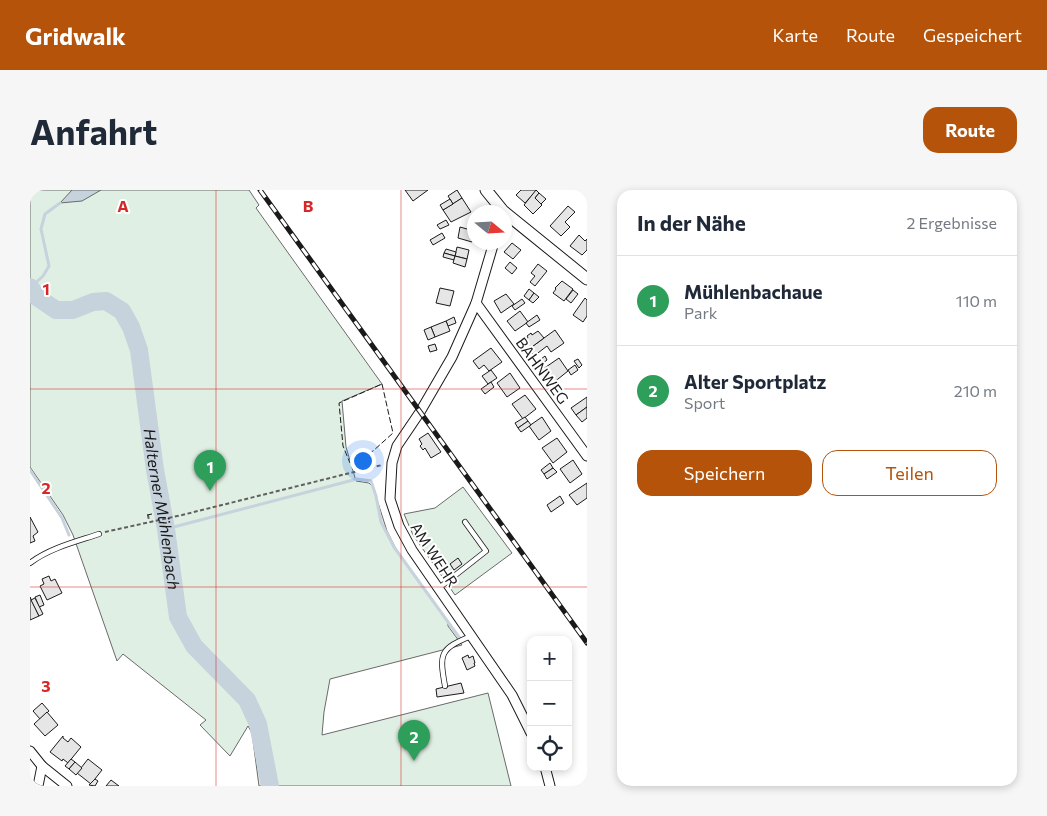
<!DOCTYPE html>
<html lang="de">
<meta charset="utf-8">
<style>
:root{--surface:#fff;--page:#f6f6f7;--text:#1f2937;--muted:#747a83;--line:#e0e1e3;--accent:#b45309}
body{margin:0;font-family:Commissioner,sans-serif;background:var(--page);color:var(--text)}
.controls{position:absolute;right:15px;bottom:15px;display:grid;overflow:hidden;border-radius:10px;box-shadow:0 2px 8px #0003}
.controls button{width:45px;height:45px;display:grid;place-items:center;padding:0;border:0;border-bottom:1px solid var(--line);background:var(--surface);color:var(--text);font:25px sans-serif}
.compass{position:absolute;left:437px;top:15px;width:45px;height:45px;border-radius:50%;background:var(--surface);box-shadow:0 2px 8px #0003;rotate:108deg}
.you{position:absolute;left:332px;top:270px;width:18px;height:18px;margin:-12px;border:4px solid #fff;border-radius:50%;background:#1a73e8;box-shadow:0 0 0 8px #1a73e833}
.badge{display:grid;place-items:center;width:32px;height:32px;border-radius:50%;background:var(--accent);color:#fff;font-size:16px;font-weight:700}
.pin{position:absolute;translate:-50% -41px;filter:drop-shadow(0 1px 2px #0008)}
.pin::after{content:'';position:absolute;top:26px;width:18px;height:15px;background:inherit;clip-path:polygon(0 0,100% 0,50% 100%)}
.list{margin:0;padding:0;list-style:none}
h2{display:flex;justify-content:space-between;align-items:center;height:65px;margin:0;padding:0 20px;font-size:21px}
h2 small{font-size:16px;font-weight:400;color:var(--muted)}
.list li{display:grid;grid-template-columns:32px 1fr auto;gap:15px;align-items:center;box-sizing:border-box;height:90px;padding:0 20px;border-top:1px solid var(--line)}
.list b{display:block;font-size:19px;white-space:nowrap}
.list p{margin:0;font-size:16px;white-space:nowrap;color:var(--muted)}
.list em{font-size:16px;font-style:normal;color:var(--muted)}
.actions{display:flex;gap:10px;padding:15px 20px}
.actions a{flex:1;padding:11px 0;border:1px solid var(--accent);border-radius:15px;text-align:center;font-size:18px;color:var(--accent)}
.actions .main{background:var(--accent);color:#fff}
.icon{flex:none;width:28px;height:28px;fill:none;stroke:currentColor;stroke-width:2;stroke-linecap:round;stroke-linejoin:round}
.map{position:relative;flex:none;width:557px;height:596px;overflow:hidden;border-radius:15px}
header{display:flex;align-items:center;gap:30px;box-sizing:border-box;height:70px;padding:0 25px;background:var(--accent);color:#fff}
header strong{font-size:24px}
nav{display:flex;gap:28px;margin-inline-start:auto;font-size:18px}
.intro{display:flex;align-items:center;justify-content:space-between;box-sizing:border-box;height:120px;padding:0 30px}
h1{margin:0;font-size:35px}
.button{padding:12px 22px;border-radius:15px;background:var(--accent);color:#fff;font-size:18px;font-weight:700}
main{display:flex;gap:30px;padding:0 30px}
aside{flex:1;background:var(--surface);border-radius:15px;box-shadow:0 2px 8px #0003}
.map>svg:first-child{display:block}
</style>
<header>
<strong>Gridwalk</strong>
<nav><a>Karte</a><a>Route</a><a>Gespeichert</a></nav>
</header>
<div class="intro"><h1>Anfahrt</h1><a class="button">Route</a></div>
<main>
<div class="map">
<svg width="557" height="596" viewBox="0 0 557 596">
<rect width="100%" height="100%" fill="#fff"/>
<g fill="#e0efe3" stroke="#6a6a6a">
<path d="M0,0H219L229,15L226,18L352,194L312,211L316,257L326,291L339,293L343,297L357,341L366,359L418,431V436L432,455L300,489L294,522L292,545L458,503L481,596H229L222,543L218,536L200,566L170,535L176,530L93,464L87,471L43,345L33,325L0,277Z"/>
<path d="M433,297L482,363L425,405L383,345L374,324L405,318Z"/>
</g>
<path fill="#c6d2dc" stroke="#6a6a6a" d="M42,0H71L52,11L30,13Z"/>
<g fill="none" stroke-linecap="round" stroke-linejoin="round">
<g stroke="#c6d2dc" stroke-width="3">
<path d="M0,98L13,86L19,76L11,39L15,24L30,13"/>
<path d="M0,280L32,328L39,345"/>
<path d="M136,339L327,289L341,291L346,306L351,332L364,357L431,450"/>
</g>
<path stroke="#c6d2dc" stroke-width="18" id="s1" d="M0,97L7,107L26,120H43L63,112L76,111L92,121L101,137L109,160L125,280L136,339L148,427L164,456L217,510L228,534L240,596"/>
</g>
<g fill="#e6e6e6" stroke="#1a1a1a">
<path d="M375,0H398L383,11Z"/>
<path d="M427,0L432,8L423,14L418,6Z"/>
<path d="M491,0H507L495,13L486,5Z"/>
<path d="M506,0L509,3L505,8L512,15L503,24L494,15Z"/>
<path d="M509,3L516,9L511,14L505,8Z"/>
<path d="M432,8L441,22L421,32L413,20Z"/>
<path d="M420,9L423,14L413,20L410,15Z"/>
<path d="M538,16L545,22L535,32L540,37L531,46L520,36Z"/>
<path d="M416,30L419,35L410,39L407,35Z"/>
<path d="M430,37L444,41V48L442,52L428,48Z"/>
<path d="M412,43L415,48L403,55L400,50Z"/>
<path d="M549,45L555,51L557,49V60L552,65L540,56Z"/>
<path d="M482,53L491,60L483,69L474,62Z"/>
<path d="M427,57L439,60L437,69L425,66Z"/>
<path d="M416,59L426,62L425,66L414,63Z"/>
<path d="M414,63L425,66L424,70L413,67Z"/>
<path d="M425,66L437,69L435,77L423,73Z"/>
<path d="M480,72L487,78L482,84L475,78Z"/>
<path d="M508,74L517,81L505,96L500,92L505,86L501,83Z"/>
<path d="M532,91L543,99L534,111L523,103L526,99L525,98Z"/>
<path d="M410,98L424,101L420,116L406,113Z"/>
<path d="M499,99L504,103L499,110L494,106Z"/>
<path d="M543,100L548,104L541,113L536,109Z"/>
<path d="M504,103L509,107L503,113L499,110Z"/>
<path d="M476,104L484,114L471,123L464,111Z"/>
<path d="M555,108L557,110V126L553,132L543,125Z"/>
<path d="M492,109L495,113L485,120L482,116Z"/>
<path d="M490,121L498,132L485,141L477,131Z"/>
<path d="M507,125L510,130L499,137L496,133Z"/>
<path d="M424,127L426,133L418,136L416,131Z"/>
<path d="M416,131L420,141L405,147L401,137Z"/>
<path d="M401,137L405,147L398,150L394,140Z"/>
<path d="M525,140L534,153L521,162L517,156L504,166L499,159Z"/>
<path d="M508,141L514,148L499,159L493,152L498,148L497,146L501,143L502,145Z"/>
<path d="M405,154L407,160L400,162L398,156Z"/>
<path d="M461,158L472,172L459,181L454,175L449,179L443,171Z"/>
<path d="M515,166L517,170L509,176L507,172Z"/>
<path d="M529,168L538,181L523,193L513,179Z"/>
<path d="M548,169L552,175L549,178L544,171Z"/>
<path d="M545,175L548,180L541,185L538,180Z"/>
<path d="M461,180L467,188L458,194L452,186Z"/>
<path d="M480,183L490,198L477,207L467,193Z"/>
<path d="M461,192L464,197L455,204L451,199Z"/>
<path d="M495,205L506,219L493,229L482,214Z"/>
<path d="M557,207V217L546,225L541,218Z"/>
<path d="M557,217V228L552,232L546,225Z"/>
<path d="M495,227L498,231L488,238L485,233Z"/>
<path d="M512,227L521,241L509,250L499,236Z"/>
<path d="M498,231L501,235L491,242L488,238Z"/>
<path d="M398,243L411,262L401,268L395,258L393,260L390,256L392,254L389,249Z"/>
<path d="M527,248L537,262L523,273L512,258Z"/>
<path d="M543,270L552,284L540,293L530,279Z"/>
<path d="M520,273L523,278L514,284L511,280Z"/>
<path d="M523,278L527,282L517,289L514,284Z"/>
<path d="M557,293V308L547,315L539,305Z"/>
<path d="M530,306L534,313L521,322L517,315Z"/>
<path d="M0,327L8,342L3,346L5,351L0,353Z"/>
<path d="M428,368L432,374L424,380L420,374Z"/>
<path d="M19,386L21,391L25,389L32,403L17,410L10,396L14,394L12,389Z"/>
<path d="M10,405L14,415L9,417L5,407Z"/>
<path d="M0,407L9,426L0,430Z"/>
<path d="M5,408L13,424L9,426L1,410Z"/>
<path d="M438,465L439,468L443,466L445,473H444L445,476L437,480L432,468Z"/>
<path d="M431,493L434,503L407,507L406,499Z"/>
<path d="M12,513L19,521L10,529L3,521Z"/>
<path d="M17,522L28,535L15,546L4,534Z"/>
<path d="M33,546V548L38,552L41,548L51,557L38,573L33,569L32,571L20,562Z"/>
<path d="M41,569L45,572L39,579L35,576Z"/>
<path d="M58,569L72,580L61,594L47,583Z"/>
<path d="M45,572L52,578L46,585L39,579Z"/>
<path d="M65,589L68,591L65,596L59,595Z"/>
<path d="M81,590L89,596H76Z"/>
</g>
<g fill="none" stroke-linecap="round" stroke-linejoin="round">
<g stroke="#1a1a1a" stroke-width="6">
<g id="service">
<path d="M0,373C20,358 45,352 69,344"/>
<path d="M409,398L456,361L435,332"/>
<path d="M415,496C409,463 410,459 441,446"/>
</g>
</g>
<g stroke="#1a1a1a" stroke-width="11">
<g id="minor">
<path d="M464,52L446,113L422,167L390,222L367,256L362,273L360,309L369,336L382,360L482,505L501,543"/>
<path d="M446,113L557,266"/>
<path d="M0,561L12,576L37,596"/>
<path d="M515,577L520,596"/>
<path d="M8,596L12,576"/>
</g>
</g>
<g stroke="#1a1a1a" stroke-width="13">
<path id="tertiary" d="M456,0L473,21L557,89"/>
</g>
<g stroke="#5f5f5f" stroke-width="2" stroke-dasharray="4 2.5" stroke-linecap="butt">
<path d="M118,325L119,331"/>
<path d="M75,342L152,325L352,275"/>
</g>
<use href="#service" stroke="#fff" stroke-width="4.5"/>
<use href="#minor" stroke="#fff" stroke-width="9"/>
<use href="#tertiary" stroke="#fff" stroke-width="11"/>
<g stroke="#1a1a1a" stroke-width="5">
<path id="rail" d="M230,0L557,453"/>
</g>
<use href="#rail" stroke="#fff" stroke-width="3" stroke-dasharray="9" stroke-linecap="butt"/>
<g stroke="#1a1a1a" stroke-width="1" stroke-dasharray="6 2.5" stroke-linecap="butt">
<path d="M352,194L363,243L343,261L320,273L313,256L309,213Z"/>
<path d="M117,325L122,324"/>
</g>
</g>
<path fill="none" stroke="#d62828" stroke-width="1" stroke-opacity="0.55" d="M186,0V596M371,0V596M0,199H557M0,397H557"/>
<g text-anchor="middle" stroke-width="4" stroke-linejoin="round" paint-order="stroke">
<g font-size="15" fill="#1a1a1a" stroke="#fff">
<text transform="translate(512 181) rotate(54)" y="5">BAHNWEG</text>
<text transform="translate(404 365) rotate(57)" y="5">AM WEHR</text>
</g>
<g font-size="16" font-style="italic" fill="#1a1a1a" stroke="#fff">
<text dy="6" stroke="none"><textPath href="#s1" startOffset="309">Halterner Mühlenbach</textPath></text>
</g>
</g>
<g font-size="16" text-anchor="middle" font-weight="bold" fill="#d62828" stroke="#fff" stroke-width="4" stroke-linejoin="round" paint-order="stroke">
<text x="93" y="22">A</text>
<text x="278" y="22">B</text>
<text x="16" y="105">1</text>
<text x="16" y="304">2</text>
<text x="16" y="502">3</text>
</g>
</svg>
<div class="controls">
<button>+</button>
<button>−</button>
<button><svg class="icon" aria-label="locate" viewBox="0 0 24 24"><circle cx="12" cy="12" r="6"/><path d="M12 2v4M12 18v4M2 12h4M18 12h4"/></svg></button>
</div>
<svg class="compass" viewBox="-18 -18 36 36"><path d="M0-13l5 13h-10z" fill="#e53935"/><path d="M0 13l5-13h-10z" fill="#747a83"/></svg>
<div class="you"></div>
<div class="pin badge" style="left:180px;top:301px;background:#2e9e5b">1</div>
<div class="pin badge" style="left:384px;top:571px;background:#2e9e5b">2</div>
</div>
<aside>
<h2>In der Nähe<small>2 Ergebnisse</small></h2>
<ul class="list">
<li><span class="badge" style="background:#2e9e5b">1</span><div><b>Mühlenbachaue</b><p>Park</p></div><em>110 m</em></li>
<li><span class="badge" style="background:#2e9e5b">2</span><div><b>Alter Sportplatz</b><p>Sport</p></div><em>210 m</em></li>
</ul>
<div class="actions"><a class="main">Speichern</a><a>Teilen</a></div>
</aside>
</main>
